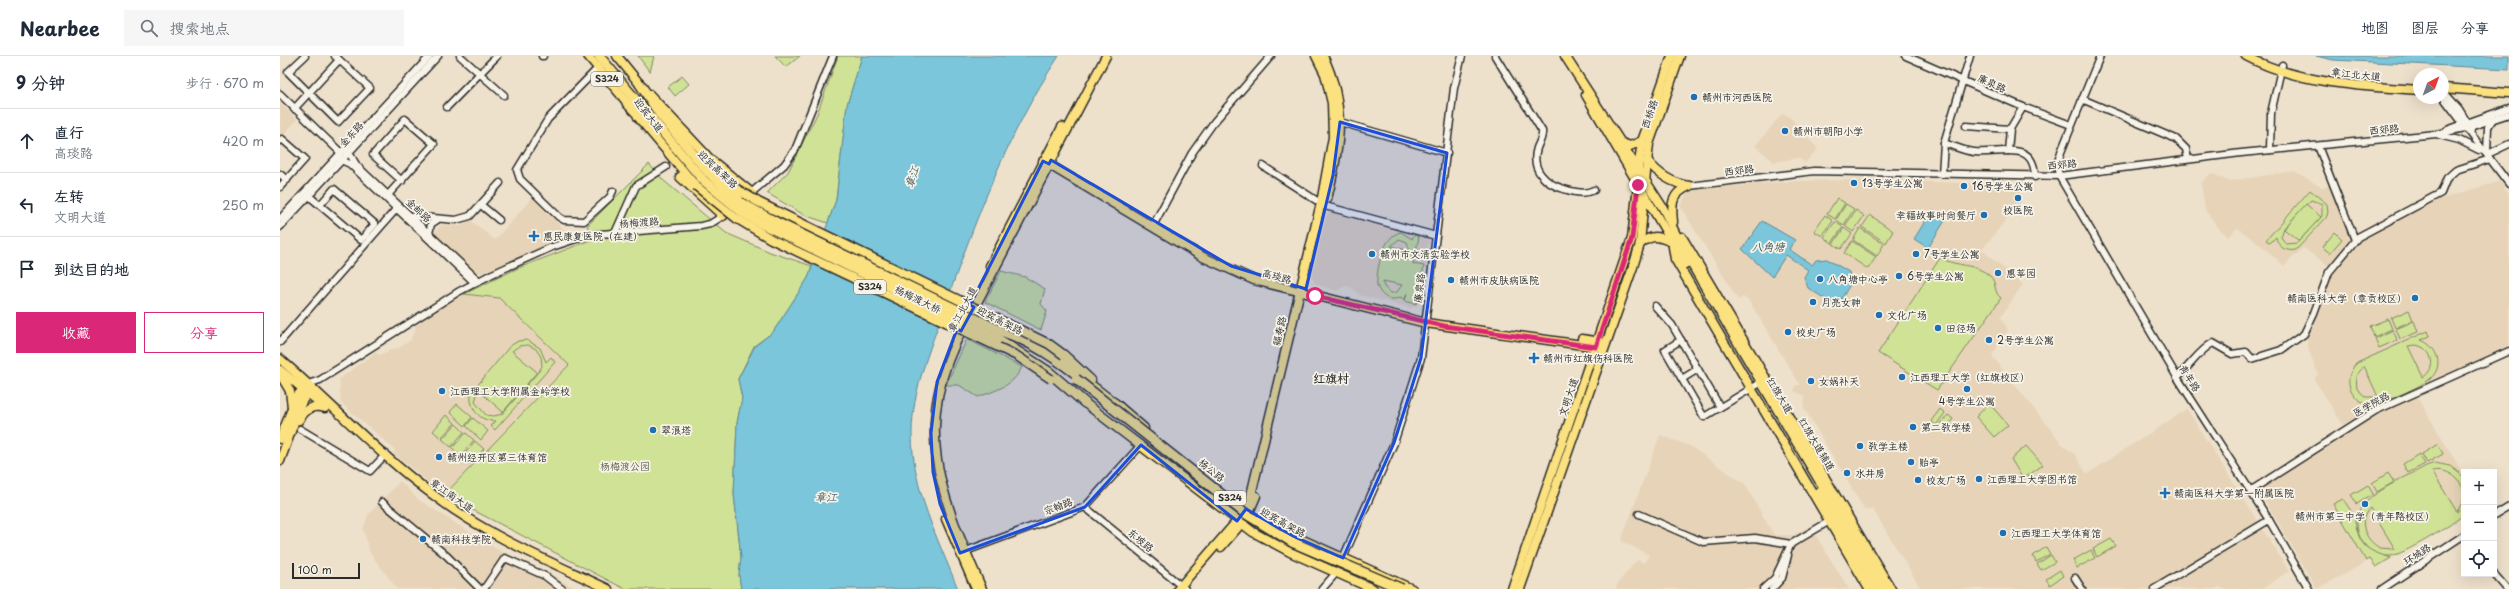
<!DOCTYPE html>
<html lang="zh">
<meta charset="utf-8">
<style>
:root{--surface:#fff;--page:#f6f6f7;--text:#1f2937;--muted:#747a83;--line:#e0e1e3;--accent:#db2777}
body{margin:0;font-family:"Playpen Sans","LXGW WenKai TC",sans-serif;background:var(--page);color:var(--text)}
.controls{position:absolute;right:12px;bottom:12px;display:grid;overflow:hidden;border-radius:0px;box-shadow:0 4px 16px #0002}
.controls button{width:36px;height:36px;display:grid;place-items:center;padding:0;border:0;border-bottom:1px solid var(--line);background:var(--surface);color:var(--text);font:20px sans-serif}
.compass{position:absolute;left:2133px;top:12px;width:36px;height:36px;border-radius:50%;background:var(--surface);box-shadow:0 4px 16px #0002;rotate:41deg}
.scale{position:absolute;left:12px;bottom:10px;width:68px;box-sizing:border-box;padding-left:4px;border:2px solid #2b2b2b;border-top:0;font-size:11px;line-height:14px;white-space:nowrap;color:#2b2b2b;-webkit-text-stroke:3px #f7f3e8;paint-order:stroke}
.stop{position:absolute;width:12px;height:12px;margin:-9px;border:3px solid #db2777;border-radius:50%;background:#fff}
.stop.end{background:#db2777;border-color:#fff;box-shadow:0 1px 4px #0008}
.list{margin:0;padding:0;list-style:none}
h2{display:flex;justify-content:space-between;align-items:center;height:52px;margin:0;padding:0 16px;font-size:17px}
h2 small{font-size:13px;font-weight:400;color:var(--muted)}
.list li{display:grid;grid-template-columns:26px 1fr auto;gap:12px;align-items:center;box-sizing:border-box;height:64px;padding:0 16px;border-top:1px solid var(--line)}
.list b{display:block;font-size:15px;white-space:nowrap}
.list p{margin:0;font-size:13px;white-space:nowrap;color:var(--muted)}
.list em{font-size:13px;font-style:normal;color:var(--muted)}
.actions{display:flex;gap:8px;padding:12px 16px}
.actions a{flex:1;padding:9px 0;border:1px solid var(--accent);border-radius:0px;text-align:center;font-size:14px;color:var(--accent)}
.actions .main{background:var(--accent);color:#fff}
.icon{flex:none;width:22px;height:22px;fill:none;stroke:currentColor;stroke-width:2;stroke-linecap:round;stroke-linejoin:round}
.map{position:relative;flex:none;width:2229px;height:533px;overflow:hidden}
header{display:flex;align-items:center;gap:24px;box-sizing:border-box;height:56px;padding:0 20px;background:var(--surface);border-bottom:1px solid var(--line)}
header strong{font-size:19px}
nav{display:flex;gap:22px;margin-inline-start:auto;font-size:14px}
.search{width:280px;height:36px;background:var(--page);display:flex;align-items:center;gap:10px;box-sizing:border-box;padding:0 14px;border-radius:0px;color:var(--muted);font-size:15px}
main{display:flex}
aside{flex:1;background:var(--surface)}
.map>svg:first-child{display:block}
</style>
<header>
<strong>Nearbee</strong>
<div class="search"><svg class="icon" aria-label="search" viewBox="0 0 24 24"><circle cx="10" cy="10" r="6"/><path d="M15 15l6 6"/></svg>搜索地点</div>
<nav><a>地图</a><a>图层</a><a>分享</a></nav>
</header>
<main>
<aside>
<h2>9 分钟<small>步行 · 670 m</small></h2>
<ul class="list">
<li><svg class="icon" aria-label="ahead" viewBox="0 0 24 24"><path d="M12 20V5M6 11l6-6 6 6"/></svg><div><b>直行</b><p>高琰路</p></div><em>420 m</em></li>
<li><svg class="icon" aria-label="left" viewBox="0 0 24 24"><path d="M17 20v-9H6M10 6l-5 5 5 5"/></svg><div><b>左转</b><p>文明大道</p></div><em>250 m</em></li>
<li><svg class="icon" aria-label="arrive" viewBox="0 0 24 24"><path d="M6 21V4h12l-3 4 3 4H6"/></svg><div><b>到达目的地</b></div></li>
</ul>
<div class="actions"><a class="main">收藏</a><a>分享</a></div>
</aside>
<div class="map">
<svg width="2229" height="533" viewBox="0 0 2229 533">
<rect width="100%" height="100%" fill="#eee1cc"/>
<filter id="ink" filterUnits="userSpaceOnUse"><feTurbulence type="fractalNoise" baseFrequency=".025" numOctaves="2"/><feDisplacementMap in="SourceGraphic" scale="8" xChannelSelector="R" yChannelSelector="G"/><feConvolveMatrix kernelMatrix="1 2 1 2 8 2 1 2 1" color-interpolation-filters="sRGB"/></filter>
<g filter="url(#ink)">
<g fill="#e7d4b8">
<path d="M0,47L17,64L0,83Z"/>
<path d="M1502,58L1509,60L1538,93L1525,107L1519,102L1494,106L1475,90Z"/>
<path d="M2015,115L2041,131L2049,130L2069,179L2068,187L2049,210L2023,192L2004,210L1982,190L1957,172L1949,181L1940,174L1925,154L1921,127L1931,117L1948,125Z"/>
<path d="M1564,124L1741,128L1740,152L1729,160L1702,194L1743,228L1721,261L1728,274L1712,300L1784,390L1795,398L1807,418L1907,353L2009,515L1982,533H1942L1940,531L1935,533H1641L1592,452L1585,455L1524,352L1525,340L1514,335L1516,329H1520L1469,245L1463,241L1458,244L1400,150L1409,134L1515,125Z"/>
<path d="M2220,125L2229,139V290L2100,347L2063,369L2034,323L2038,318L2029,295L2026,279L2044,229L2053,216L2075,187L2093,176L2157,144Z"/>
<path d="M252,142L291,180L202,217L190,214L156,180L155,175L161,169L181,170L190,164L215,184Z"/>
<path d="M1054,155L1146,178L1149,183L1142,242L1137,249L1131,252L1079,239L1073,232L1065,230L1056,235L1035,228L1032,221L1046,159Z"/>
<path d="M184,238L219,242L289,309L164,439L113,397L115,394L61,347L59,323L96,296L99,299L115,292L117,293L132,283L131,281L135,276L136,267Z"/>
<path d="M2136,339L2184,419V460L2096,512L2090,504L2037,533L1978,433L2089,364Z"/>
<path d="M1380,379L1410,390L1465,428L1494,479H1513L1530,470L1569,533H1336L1337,528L1357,504L1364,507L1369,499L1341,485Z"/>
<path d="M120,425L139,444L215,492L298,533H117L90,497L83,473L88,459Z"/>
</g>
<g fill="#d0e296" stroke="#7e8660" fill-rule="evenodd">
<path d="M358,0H374L370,16Z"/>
<path d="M495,0H520L506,11Z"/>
<path d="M558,0H582L567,49L556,144L548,167L524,159L487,137L508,116L537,58Z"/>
<path d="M402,20L409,28L395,40L388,31Z"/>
<path d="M369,108L383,124L446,177L490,196L532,210L528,222L493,276L474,290L458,323L462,342L457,367L454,438L461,501L459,519L461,533H345L164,439L289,309L219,242L184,238L236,213L313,183L307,170Z"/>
<path d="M2030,134L2047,148L2048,156L2046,162L2016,194C2005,196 1998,191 1996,181L1990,187L1986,184ZM2031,144L2042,148V160L2017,187L2006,188L2001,181L2004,172Z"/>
<path d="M1557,142L1565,147L1555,163L1547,158Z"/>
<path d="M1566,148L1574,153L1564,169L1556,164Z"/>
<path d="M2026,148L2041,161L2019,185L2004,173Z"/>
<path d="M1576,154L1584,160L1573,176L1565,170Z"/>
<path d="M1545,159L1553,165L1542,180L1534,175Z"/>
<path d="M1590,159L1613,175L1606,187L1582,171Z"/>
<path d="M1555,166L1563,171L1552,187L1544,181Z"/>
<path d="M1564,172L1572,178L1561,193L1553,188Z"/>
<path d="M1580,172L1604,188L1597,200L1573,184Z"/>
<path d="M1121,176L1132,183L1134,179L1139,181L1133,208L1144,210L1136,248L1125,245L1127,237L1125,244L1120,241C1109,247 1100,239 1097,229C1096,214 1103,179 1121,176ZM1119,183L1127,186L1130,195L1111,190ZM1103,225L1122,229L1117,236L1111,237L1104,231Z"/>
<path d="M2055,176L2062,183L2050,197L2042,191Z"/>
<path d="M1572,185L1596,201L1588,213L1564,197Z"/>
<path d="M1660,202C1677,211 1696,207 1710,220C1717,226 1713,236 1721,242L1657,334L1598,297Z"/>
<path d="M721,215L745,221L765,233L761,248L767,255L761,274L705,246Z"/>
<path d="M2129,254L2133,264L2115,272L2111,262Z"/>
<path d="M2108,263L2112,273L2094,281L2090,270Z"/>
<path d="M2134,265L2138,276L2120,283L2116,273Z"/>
<path d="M2113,274L2117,284L2099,292L2095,282Z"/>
<path d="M2148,275L2150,280L2141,284C2157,290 2165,310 2150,323C2142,330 2102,348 2091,348C2085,348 2079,345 2075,340C2066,330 2067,317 2077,307ZM2135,289C2152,291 2158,312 2143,321L2128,290ZM2084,310L2098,341H2086L2077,333L2076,320Z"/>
<path d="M687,283L742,311C733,330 717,334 698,341L679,329H666Z"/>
<path d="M247,284L260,292L266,306L271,301L275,306L215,374L211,370L216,365C200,366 189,353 191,337L230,290L238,285ZM248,289L256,293L261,301L262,310L259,315L222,358L214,360L206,359L195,346L198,334L223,356L257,316L232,295L239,290Z"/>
<path d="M1709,347L1728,369L1714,381L1696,361Z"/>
<path d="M177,348L192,361L185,370L170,356Z"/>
<path d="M1660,353L1665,357L1656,369L1651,365Z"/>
<path d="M166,359L175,367L161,382L153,375Z"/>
<path d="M1668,359L1673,363L1664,375L1658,371Z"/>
<path d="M193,362L208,375L201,384L186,370Z"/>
<path d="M176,368L184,376L171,391L162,383Z"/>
<path d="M186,377L194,384L181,399L172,392Z"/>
<path d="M195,385L204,393L190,408L182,401Z"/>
<path d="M2158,388L2163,398L2147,407L2142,398Z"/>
<path d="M1746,390L1763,409L1743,423L1731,403Z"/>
<path d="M2139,398L2145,408L2128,417L2123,408Z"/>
<path d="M2155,407L2170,410L2184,421V436C2180,421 2167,412 2152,415L2177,456L2184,443V458C2176,467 2121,500 2110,500C2082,502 2066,466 2086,446C2101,431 2127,421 2146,410ZM2090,452L2115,493H2114L2100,492C2085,484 2077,465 2090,452Z"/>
<path d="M2108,417L2114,426L2097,436L2092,427Z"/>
<path d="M2088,429L2093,438L2077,448L2071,439Z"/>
<path d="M2063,443C2067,449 2074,458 2075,465C2080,492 2087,494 2111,502L2096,511L2090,503L2086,505L2053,448Z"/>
<path d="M1831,483L1836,490L1817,501L1813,493Z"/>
<path d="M1766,491L1770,498L1756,506L1753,500Z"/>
<path d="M1811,494L1815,502L1797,512L1793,504Z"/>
<path d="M1771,499L1775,506L1761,514L1757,508Z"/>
<path d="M1780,514L1783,520L1770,529L1766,523Z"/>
</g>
<g fill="#7cc6db" stroke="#5c8895">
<path d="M582,0H779C727,78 695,165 664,253C650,294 632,334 632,378C632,433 658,483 678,533H461L459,519L461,501L454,438L457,367L462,342L458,323L475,290L493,276L528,222L556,144L567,49Z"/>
<path d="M2036,0H2229V13L2053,4Z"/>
<path d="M1652,154L1666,163L1648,192L1634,183Z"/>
<path d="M1482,165L1515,184L1509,193L1532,209L1536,204L1547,203L1569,216L1571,227L1560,245L1550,246L1528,232L1524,221L1528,214L1506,199L1492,221L1462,193Z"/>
</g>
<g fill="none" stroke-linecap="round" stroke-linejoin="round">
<g stroke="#2b2b2b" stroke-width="9">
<g id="minor">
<path d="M25,0L8,16L58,66L90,32L55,0"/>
<path d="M180,0L224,39"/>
<path d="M262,0H263"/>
<path d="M1215,0L1262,75C1263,82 1259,86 1257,92C1250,114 1266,128 1284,133C1295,136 1304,139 1314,134"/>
<path d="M1626,0L1743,51L1791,69"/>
<path d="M1820,0L1781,96L1777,109L1779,120L1897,321L1989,464L2029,533"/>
<path d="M318,12L268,63L237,114L240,123L279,161L284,164L304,165L330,141L333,135"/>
<path d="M2163,35L2179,53L2191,73"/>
<path d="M0,38L60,96"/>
<path d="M2163,41L2229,128"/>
<path d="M1802,43L1896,83L1906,93L1908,103"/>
<path d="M167,51L217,0"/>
<path d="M14,53L59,4"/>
<path d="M1060,66L1167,97"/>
<path d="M1686,70L1730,73"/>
<path d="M2167,74L2229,52"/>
<path d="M2159,79L2179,84L2199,94"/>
<path d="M0,85L2,83L25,103L0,131"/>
<path d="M1664,87C1674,90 1684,95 1694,96C1721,99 1754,82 1755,121"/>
<path d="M2038,90L2075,184"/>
<path d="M1990,94L1991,57L2002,9"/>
<path d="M68,95L77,110L199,225"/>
<path d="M1728,95L1730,73L1743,51"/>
<path d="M2207,96L2208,71L2213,63"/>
<path d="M2208,98L2229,88"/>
<path d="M61,104L70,108L195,227"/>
<path d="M983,110L1045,150L1156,180"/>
<path d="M0,118L7,124"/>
<path d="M1662,118L1664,87L1690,0"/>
<path d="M1409,130L1534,115L1779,120L1961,97L2156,78L2190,71L2229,58"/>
<path d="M108,139L154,88L125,63L93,99L122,125"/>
<path d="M29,140L81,184L95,168L54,133L40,149"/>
<path d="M458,148L504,109L515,94L553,0"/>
<path d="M201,149L219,164"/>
<path d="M130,160L176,164L190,160L220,127"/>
<path d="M0,163L150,0"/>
<path d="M875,166L912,97L934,66L991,0"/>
<path d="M0,171L158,0"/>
<path d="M335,177L356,130L386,111"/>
<path d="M149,178L151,168L157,164"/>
<path d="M1375,250L1392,269L1440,351"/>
<path d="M1401,284L1385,294L1424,361L1477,329"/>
<path d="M0,286L118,151"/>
<path d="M1897,321C1909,312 1920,293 1933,287L1952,298L1966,296L1972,303L2001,294L2024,278L2034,257L2049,216L2078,181L2161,137L2167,122L2176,114L2210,103"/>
<path d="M1402,323L1418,313"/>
<path d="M28,328L40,324L178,236L212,218L272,191L308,179L421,170L430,168L446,158"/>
<path d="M20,373L90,415L106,398"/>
<path d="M1970,435L2095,355L2229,295"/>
<path d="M102,446L167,500L200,533"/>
<path d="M805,451L905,533"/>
<path d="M1359,458L1423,486L1475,482L1511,488"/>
<path d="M2214,460L2229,451"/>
<path d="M683,496L805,451L861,389"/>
<path d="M1063,502L1114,387L1141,302L1174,32L1182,0"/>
<path d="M2214,518L2227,533"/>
<path d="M1795,522L1802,533"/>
<path d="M204,533L225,502L265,520L282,533"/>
<path d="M1042,533L1056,517"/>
<path d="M1483,533L1495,522L1511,488L1553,463"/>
<path d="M1492,533L1502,522L1508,499"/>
<path d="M1874,533L1989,464"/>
<path d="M2102,533L2184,479"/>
</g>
</g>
<g stroke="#2b2b2b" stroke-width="11">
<g id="major">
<path d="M308,0L351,51"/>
<path d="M337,0L363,32"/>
<path d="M1043,0C1067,50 1060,91 1047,143"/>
<path d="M1285,0L1383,152L1405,197L1603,533"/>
<path d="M1966,0C2018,28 2081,30 2139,34"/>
<path d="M2163,32L2229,37"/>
<path d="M369,38L430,103L472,137"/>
<path d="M1306,39L1405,208"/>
<path d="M358,61L416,130"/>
<path d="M1339,86L1350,90L1362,85"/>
<path d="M1367,104C1377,117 1391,127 1409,130"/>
<path d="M763,105L923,201L974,224L1146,267L1324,292"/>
<path d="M1358,114L1362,85L1392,0"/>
<path d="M400,121L443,160"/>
<path d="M1365,126L1369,88L1400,0"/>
<path d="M1393,166C1391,148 1391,138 1409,130"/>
<path d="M1402,181L1611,533"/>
<path d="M1360,188C1372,178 1378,180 1392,186"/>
<path d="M1393,191L1395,203L1589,533"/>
<path d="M710,210L782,71"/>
<path d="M691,258L826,0"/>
<path d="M685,268C630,369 659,436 702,533"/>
<path d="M1302,283L1326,287"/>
<path d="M753,284L777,299"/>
<path d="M784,299L811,324"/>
<path d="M0,303C53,349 102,402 159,443C210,481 271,506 328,533"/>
<path d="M0,314L41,348"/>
<path d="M0,318L10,335L12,351"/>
<path d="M801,344L973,476L1010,496L1093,533"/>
<path d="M835,347L864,372"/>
<path d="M19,364C25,354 32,348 45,352"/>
<path d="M0,383L17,340L27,329"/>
<path d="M0,405L22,345L32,333"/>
<path d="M1539,436L1597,533"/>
<path d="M666,463L696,533"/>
<path d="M994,471L1132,533"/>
<path d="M941,491L967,461L976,440"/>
<path d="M898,533L957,465L966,453L971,439L1041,147L1053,81L1052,47L1045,18L1036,0"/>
<path d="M1232,533L1352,182L1358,130"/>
<path d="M1240,533L1353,211L1360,188L1364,141"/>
</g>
</g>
<g stroke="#2b2b2b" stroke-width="12">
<g id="highway">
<path d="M319,0L423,124"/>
<path d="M360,28L379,57L429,117"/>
<path d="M347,47L364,65"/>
<path d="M721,275C766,290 802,323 839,351"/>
<path d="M718,283L769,316L805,347"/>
</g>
</g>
<use href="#minor" stroke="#f7f3e8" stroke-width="6"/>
<use href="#major" stroke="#fbe180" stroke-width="8"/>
<use href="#highway" stroke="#fbe180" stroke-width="9"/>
<g stroke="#2b2b2b" stroke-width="11" stroke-linecap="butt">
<g id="major-bridge">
<path d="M432,112L452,130L478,146L769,288L784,299"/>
<path d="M416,130L456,162L491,183L737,300L771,323"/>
</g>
</g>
<g stroke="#2b2b2b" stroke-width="12" stroke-linecap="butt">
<g id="highway-bridge">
<path d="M429,117L459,144"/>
<path d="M423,124L462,156L480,167L718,283"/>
<path d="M452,142L496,166L721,275"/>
<path d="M796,323L966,458L1012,486L1122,533"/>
</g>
</g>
<use href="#major-bridge" stroke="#fbe180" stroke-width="8"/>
<use href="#highway-bridge" stroke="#fbe180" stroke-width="9"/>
</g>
</g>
<g fill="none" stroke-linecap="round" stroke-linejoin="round" filter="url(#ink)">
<path stroke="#db2777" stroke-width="5" d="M1035,240L1164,270L1316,291L1352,182L1358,129"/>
</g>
<path fill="#1d4ed8" fill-opacity="0.2" stroke="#1d4ed8" stroke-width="3" stroke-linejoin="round" d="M1060,66L1167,97L1141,302L1114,387L1063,502L1013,480L966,453L957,465L861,389L805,451L680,497L660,448L653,416L651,377L657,326L677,273L681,275L694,251L690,249L763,105L769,108L771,104L951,210L1026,233L1053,119Z"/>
<g fill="#1f6fb2" stroke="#f7f3e8" stroke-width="1.5">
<circle cx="1414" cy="41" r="4"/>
<circle cx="1505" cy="75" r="4"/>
<circle cx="1574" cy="127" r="4"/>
<circle cx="1684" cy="130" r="4"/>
<circle cx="1738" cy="142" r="4"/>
<circle cx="1704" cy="159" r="4"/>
<path d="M252 174h4v4h4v4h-4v4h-4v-4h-4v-4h4z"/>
<circle cx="1092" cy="198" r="4"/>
<circle cx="1636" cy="198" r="4"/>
<circle cx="1718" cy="217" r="4"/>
<circle cx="1619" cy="220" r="4"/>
<circle cx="1540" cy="223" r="4"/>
<circle cx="1171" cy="224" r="4"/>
<circle cx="2135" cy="242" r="4"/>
<circle cx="1533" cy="246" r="4"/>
<circle cx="1599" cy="259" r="4"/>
<circle cx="1658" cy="272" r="4"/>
<circle cx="1508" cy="276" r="4"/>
<circle cx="1709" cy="284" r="4"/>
<path d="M1252 296h4v4h4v4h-4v4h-4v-4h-4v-4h4z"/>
<circle cx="1622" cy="321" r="4"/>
<circle cx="1531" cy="325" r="4"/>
<circle cx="1687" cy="333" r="4"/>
<circle cx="162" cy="335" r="4"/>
<circle cx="1633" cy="371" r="4"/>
<circle cx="373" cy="374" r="4"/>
<circle cx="1580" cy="390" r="4"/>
<circle cx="159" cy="401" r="4"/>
<circle cx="1631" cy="406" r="4"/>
<circle cx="1567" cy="417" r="4"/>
<circle cx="1699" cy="423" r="4"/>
<circle cx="1638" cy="424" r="4"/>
<path d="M1883 431h4v4h4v4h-4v4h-4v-4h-4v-4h4z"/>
<circle cx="2085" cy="448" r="4"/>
<circle cx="1723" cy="477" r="4"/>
<circle cx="143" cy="483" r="4"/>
</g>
<g text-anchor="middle" stroke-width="3.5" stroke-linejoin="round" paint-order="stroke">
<g fill="#f7f3e8" stroke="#686764" stroke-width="1">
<rect x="311" y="16" width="32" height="14" rx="3"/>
<rect x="574" y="224" width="32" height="14" rx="3"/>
<rect x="934" y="435" width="32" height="14" rx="3"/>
</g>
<g font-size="9" font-weight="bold" fill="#2b2b2b">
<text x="327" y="26">S324</text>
<text x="590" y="234">S324</text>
<text x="950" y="445">S324</text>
</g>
<g font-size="10" fill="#2b2b2b" stroke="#f7f3e8">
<text transform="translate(2076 18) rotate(6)" y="4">章江北大道</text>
<text transform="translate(1712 27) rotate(24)" y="4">廉泉路</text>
<text transform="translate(1369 58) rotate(-71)" y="4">西桥路</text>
<text transform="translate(369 59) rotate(52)" y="4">迎宾大道</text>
<text transform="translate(2104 73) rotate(-6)" y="4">西郊路</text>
<text transform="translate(71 78) rotate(-47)" y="4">金东路</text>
<text transform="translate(1782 108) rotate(-5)" y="4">西郊路</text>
<text transform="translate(438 113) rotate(43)" y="4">迎宾高架路</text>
<text transform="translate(1459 114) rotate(-7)" y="4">西郊路</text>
<text transform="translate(139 154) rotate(43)" y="4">金邮路</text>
<text transform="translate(359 166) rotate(-4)" y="4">杨梅渡路</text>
<text transform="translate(997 220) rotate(15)" y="4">高琰路</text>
<text transform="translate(1139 232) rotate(-83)" y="4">廉泉路</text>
<text transform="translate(638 243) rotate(26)" y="4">杨梅渡大桥</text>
<text transform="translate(682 253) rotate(-62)" y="4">章江北大道</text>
<text transform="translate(720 264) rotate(27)" y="4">迎宾高架路</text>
<text transform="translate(999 275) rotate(-77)" y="4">福寿路</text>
<text transform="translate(1910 322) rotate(58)" y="4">青年路</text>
<text transform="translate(1500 339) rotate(59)" y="4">红旗大道</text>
<text transform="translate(1288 341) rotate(-71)" y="4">文明大道</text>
<text transform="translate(2091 348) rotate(-29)" y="4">医学院路</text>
<text transform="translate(1537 388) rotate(59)" y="4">红旗大道辅道</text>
<text transform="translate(932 414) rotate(39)" y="4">杨公路</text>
<text transform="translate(172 439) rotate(35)" y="4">章江南大道</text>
<text transform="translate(778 450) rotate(-21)" y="4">宗翰路</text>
<text transform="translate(1003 466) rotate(29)" y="4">迎宾高架路</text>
<text transform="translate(861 484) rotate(40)" y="4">东坡路</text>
<text transform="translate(2137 498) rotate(-33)" y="4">环城路</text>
</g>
<g font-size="10" fill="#2b2b2b" stroke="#f7f3e8" text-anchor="start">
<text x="1422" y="45">赣州市河西医院</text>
<text x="1513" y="79">赣州市朝阳小学</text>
<text x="1582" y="131">13号学生公寓</text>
<text x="1692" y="134">16号学生公寓</text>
<text x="1738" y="158" text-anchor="middle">校医院</text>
<text x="1696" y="163" text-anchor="end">幸福故事时尚餐厅</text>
<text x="263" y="184">惠民康复医院（在建）</text>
<text x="1100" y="202">赣州市文清实验学校</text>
<text x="1644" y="202">7号学生公寓</text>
<text x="1726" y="221">惠莘园</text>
<text x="1627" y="224">6号学生公寓</text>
<text x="1548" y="227">八角塘中心亭</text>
<text x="1179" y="228">赣州市皮肤病医院</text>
<text x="2127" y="246" text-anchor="end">赣南医科大学（章贡校区）</text>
<text x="1541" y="250">月亮女神</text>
<text x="1607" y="263">文化广场</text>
<text x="1666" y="276">田径场</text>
<text x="1516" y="280">校史广场</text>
<text x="1717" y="288">2号学生公寓</text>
<text x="1263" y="306">赣州市红旗伤科医院</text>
<text x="1630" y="325">江西理工大学（红旗校区）</text>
<text x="1539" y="329">女娲补天</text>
<text x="170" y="339">江西理工大学附属金岭学校</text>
<text x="1687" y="349" text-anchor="middle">4号学生公寓</text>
<text x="1641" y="375">第二教学楼</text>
<text x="381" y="378">翠浪塔</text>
<text x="1588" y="394">教学主楼</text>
<text x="167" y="405">赣州经开区第三体育馆</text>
<text x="1639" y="410">贻亭</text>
<text x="1575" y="421">水井房</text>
<text x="1707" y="427">江西理工大学图书馆</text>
<text x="1646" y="428">校友广场</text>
<text x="1894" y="441">赣南医科大学第一附属医院</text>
<text x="2085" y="464" text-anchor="middle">赣州市第三中学（青年路校区）</text>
<text x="1731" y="481">江西理工大学体育馆</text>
<text x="151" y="487">赣南科技学院</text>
</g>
<g font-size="10" fill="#545946" stroke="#f7f3e8">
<text x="345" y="414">杨梅渡公园</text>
</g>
<g font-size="11" font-style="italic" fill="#435a60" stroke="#f7f3e8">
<text transform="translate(632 121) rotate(-72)" y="4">章江</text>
<text x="1488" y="195">八角塘</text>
<text x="546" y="445">章江</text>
</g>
<g font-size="12" font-weight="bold" fill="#2b2b2b" stroke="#f7f3e8">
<text x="1051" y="327">红旗村</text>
</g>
</g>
</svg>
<div class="controls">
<button>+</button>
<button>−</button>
<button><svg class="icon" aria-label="locate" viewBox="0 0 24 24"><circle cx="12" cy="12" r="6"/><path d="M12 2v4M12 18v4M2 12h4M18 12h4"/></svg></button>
</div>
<svg class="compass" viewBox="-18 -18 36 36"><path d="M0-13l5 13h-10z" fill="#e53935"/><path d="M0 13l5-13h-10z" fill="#747a83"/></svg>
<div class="scale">100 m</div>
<div class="stop" style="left:1035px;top:240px"></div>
<div class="stop end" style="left:1358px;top:129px"></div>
</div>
</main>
